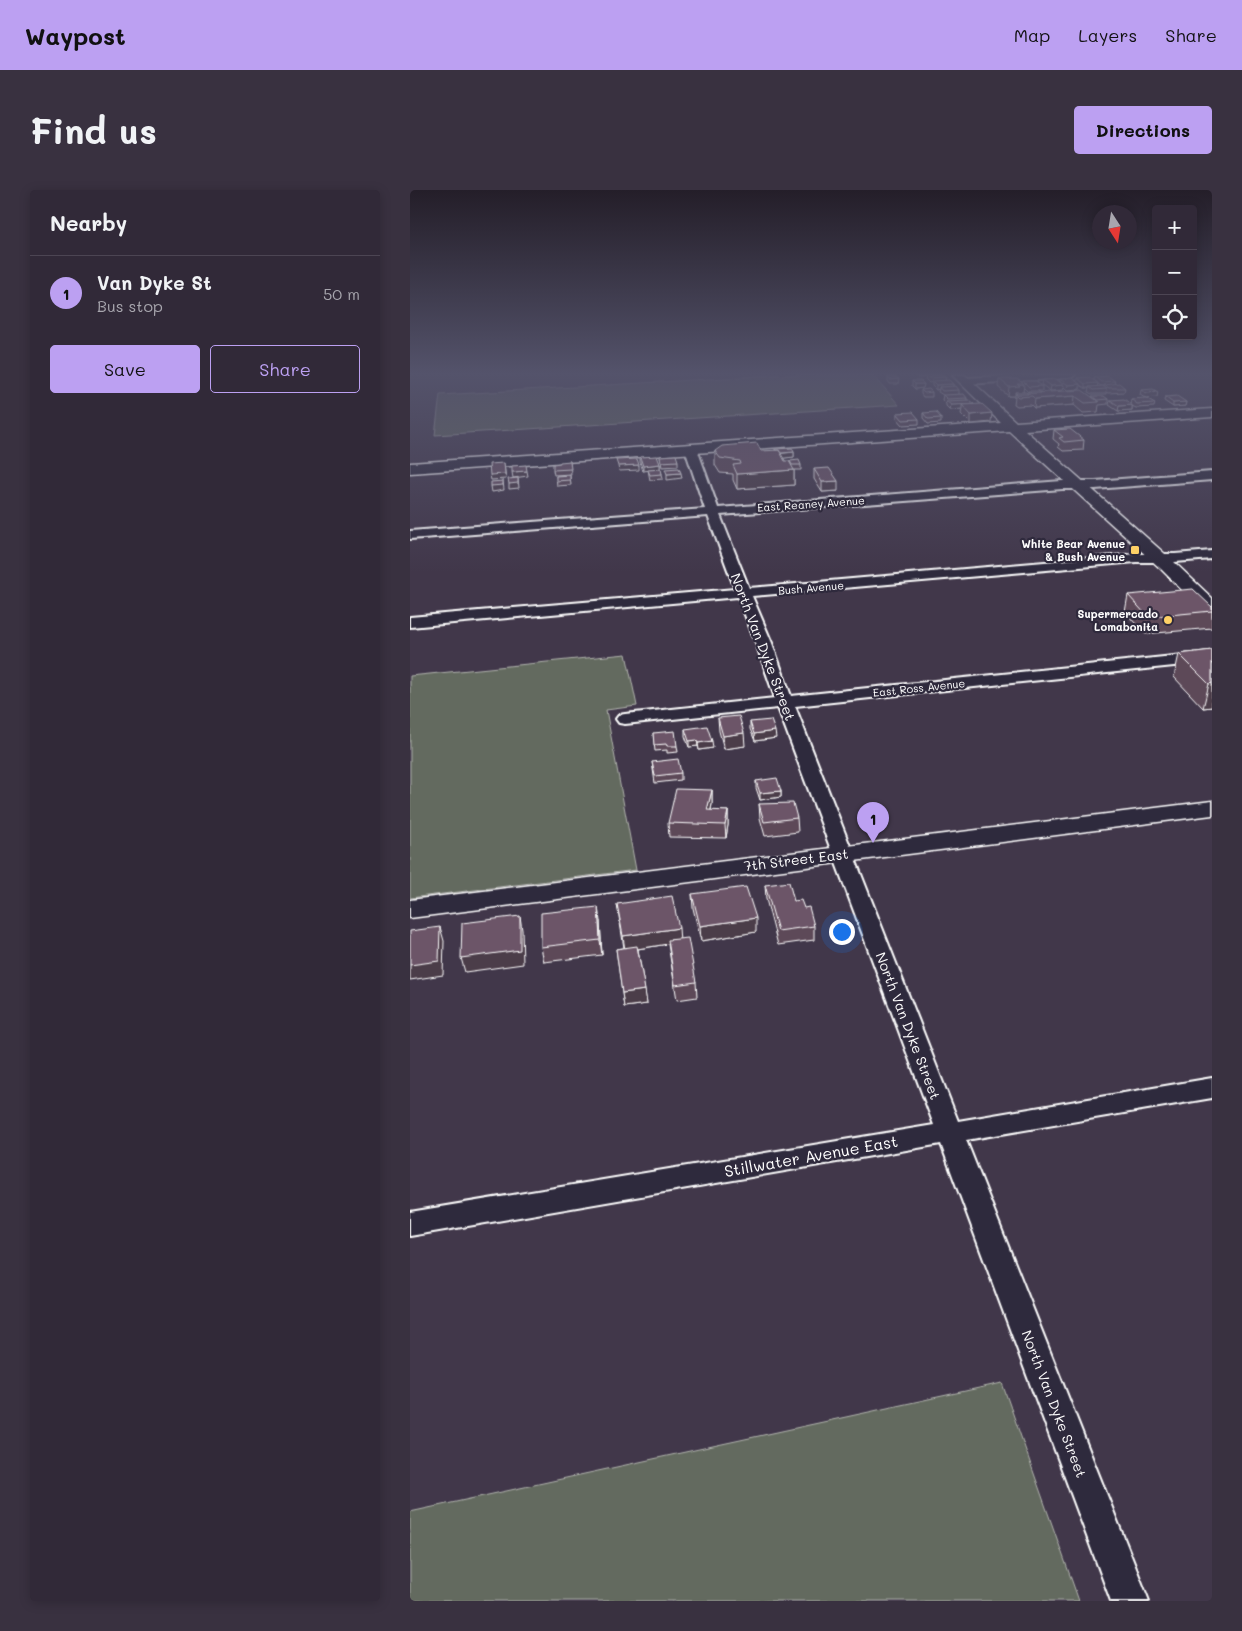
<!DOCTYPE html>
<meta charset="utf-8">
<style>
:root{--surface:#312938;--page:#393140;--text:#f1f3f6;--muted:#a8a6ae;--line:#4c4553;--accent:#bca0f2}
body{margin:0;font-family:Mali,sans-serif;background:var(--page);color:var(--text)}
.controls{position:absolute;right:15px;top:15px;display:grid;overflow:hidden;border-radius:5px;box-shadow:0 2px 12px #0003}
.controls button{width:45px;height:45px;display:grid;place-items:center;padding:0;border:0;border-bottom:1px solid var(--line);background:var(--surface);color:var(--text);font:25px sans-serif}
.compass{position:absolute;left:682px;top:15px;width:45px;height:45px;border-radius:50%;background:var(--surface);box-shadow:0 2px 12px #0003;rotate:168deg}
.you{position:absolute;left:431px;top:741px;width:18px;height:18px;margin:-12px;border:4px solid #fff;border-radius:50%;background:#1a73e8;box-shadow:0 0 0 8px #1a73e833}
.badge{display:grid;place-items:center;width:32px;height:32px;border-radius:50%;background:var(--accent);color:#111;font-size:16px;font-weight:700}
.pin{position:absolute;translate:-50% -41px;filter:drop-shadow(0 1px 2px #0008)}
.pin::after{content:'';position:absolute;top:26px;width:18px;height:15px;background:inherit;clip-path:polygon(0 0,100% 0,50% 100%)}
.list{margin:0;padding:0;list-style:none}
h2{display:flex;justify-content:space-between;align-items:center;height:65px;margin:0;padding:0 20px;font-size:21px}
h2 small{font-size:16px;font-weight:400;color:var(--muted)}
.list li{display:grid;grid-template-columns:32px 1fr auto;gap:15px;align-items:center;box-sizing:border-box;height:75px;padding:0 20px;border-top:1px solid var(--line)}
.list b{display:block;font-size:19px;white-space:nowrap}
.list p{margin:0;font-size:16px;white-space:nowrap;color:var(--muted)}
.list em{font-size:16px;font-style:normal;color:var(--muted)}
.actions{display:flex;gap:10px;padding:15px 20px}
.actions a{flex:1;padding:11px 0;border:1px solid var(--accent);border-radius:5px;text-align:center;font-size:18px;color:var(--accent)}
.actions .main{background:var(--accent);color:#111}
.icon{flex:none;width:28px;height:28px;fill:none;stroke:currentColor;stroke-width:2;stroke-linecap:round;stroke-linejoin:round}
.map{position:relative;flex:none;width:802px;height:1411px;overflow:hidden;border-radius:5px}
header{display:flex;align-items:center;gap:30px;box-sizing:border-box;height:70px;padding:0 25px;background:var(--accent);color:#111}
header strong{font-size:24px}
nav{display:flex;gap:28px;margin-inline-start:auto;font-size:18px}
.intro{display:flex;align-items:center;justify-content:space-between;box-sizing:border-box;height:120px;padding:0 30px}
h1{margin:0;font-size:35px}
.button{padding:12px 22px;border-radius:5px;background:var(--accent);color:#111;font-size:18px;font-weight:700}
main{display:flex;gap:30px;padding:0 30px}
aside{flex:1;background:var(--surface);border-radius:5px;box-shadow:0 2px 12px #0003}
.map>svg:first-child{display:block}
</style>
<header>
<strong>Waypost</strong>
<nav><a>Map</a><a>Layers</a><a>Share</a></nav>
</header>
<div class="intro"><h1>Find us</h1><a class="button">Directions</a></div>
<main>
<aside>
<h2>Nearby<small></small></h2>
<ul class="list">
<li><span class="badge">1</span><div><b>Van Dyke St</b><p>Bus stop</p></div><em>50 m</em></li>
</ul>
<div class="actions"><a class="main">Save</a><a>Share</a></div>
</aside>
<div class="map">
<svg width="802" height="1411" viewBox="0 0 802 1411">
<rect width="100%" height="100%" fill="#41374a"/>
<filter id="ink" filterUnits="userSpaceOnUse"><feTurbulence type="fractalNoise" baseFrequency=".02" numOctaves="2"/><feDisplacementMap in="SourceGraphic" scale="10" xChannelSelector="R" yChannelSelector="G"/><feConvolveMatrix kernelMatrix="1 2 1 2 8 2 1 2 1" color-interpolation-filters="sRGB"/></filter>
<g filter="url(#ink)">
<g fill="#636a5e" stroke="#b1b4ae">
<path d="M366,185H463L489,215L25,245L30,205Z"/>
<path d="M216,464L227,516L196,520L226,680L0,708V486Z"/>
<path d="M592,1193L669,1411H0V1322Z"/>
</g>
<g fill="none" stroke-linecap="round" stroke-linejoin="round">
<g stroke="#fff" stroke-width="4">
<g id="minor">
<path d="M612,185H665L660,188L555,194L550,191L555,188Z"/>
<path d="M281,256L287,259L308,318L652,291H685L802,282V290L685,299H652L310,325L339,398L726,364H765L802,361V369L765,372H726L342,406L362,453L381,506L802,462V472L385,516L548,931L802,888V908L556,950L739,1411H701L531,954L0,1046V1022L524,935L368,518L215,534L209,533L206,529L209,525L215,524L365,508L346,453L328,407L0,437V427L325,399L298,326L0,349V341L295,319L275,259Z"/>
</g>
</g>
<g stroke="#fff" stroke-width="3">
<path id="tertiary" d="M802,611V625L0,728V710Z"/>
</g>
<g stroke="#fff" stroke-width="3">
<path id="secondary" d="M542,185H555L606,232L802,219V227L615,240L763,371L802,408V425L795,423L751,379L599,241L0,283V273L591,233Z"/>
</g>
<use href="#minor" fill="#2f2a3d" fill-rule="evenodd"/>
<use href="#tertiary" fill="#2f2a3d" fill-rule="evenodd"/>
<use href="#secondary" fill="#2f2a3d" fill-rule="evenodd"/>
</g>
<g fill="#5d4959" stroke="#fff" fill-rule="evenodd">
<path d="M505,185H533L536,187L535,191L543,194V196L549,200V204L557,208V210L581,232L561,234L551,224L552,219L540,220L536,216V214L532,210L533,205L528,202L529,199L526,200L522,196V192L519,193L515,189L516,187L508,188Z"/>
<path d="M478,187L489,189L488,194H480L478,191Z"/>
<path d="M685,187L705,191L704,194L715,198L714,202L698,203L696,202V204H682L678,202L679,198H675L670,195V199L657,200L654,197L653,200L640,201L632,195L633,190L650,192V189L667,191V188L684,190ZM688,194L691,196H694V197H687Z"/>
<path d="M589,189L612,193L613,191L632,196V201H628L631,203L698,209V214L689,215L688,222L673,223L664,215L624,218L621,215L607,216L604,214L605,206H598L588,197ZM613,197L618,202V204L613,202Z"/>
<path d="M502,191L514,194L513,198L505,199L502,196Z"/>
<path d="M511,200L522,202V207H513L511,204Z"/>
<path d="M731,200L747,207L735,208L730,205Z"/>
<path d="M755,207L776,212L775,216L763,217L754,211Z"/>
<path d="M721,209L745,213L744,217L726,218L722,216V220L708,221L699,215L700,210L720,214Z"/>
<path d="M487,223L509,229V234L493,235L487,228Z"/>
<path d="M513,223L531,228V233L518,234L513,228Z"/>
<path d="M644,240L674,250L673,260L653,261L648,257L649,254L643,249Z"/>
<path d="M305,261L384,262V267L373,268L375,271L380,273V271L391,275V280H384V295L327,299L323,290V284L310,283L305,275Z"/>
<path d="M250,266L268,271V276L252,277Z"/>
<path d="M230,267L250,274V279L252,284L253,289L240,290L238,280L233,281L230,272Z"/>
<path d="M160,271L161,284L144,285L143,280L150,273Z"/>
<path d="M404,279L428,301L412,302L404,289Z"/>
<path d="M160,285L161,295L147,296L146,286Z"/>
<path d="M718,405L802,417V438L735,444L715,422Z"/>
<path d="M802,460V517L793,518L764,487L769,464Z"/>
<path d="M308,528L335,556L314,559L309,541Z"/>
<path d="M340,532L366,548L345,551L340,539Z"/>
<path d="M275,539L303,558L289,560L288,556L279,557L275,546Z"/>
<path d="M243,543L267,556L268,562L257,563V560L245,561Z"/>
<path d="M242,572L271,583V590L245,593Z"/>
<path d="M346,591L371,601V607L350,610L346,598Z"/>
<path d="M302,600V614L301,621H318V635L316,648L259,647L258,633Z"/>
<path d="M349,614L387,628L388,642L355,646L350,628Z"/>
<path d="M355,695L384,711L394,718L404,736V750L368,755L356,709Z"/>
<path d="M282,704L346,742L291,751L283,718Z"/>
<path d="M207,714L270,749L286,792L287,807L267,810L258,754L228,759L237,814L214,817L206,759L214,758Z"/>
<path d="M190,731L192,765L134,772L131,757Z"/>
</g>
<g fill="#4c3c49" stroke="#fff">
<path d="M688,193L687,198L679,197V198H675V194Z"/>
<path d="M505,194H514L513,198L505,199Z"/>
<path d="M543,194V198L529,197V199L526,200V195Z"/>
<path d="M607,194H614L613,203L605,202V206H598L599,197Z"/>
<path d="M670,194V199L657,200L658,195Z"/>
<path d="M654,195L653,200L640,201L641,196Z"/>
<path d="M748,202L747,207L735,208L736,203Z"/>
<path d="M665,206L664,215L624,218L625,209Z"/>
<path d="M776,212L775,216L763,217V213Z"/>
<path d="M564,214L552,215V219L540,220L541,215Z"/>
<path d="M722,215V220L708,221L709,216Z"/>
<path d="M582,223L581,232L561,234V225Z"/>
<path d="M384,262V267L367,269V264Z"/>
<path d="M94,273L96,289L81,290L80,285Z"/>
<path d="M250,274V279L233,281V276Z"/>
<path d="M229,275V280L209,281L208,276Z"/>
<path d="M384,280V295L327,299V284Z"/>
<path d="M117,281L118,286L103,288L102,282Z"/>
<path d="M271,283L272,288L257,290V284Z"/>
<path d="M108,288L109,298L99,299V294Z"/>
<path d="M93,291L94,300L82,302L81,296Z"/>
<path d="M428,291V301L412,302V292Z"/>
<path d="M802,493V517L793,518L799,494Z"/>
<path d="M365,541L366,548L345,551L344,544Z"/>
<path d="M334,543L335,556L314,559L313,546Z"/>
<path d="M287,550L288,556L279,557V551Z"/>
<path d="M302,551L303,558L289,560L288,553Z"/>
<path d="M302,600V614L298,634L297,620Z"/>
<path d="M371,601V607L350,610V603Z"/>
<path d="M318,621V635L316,648L315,635Z"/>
<path d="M188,717L190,731L192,765L190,750Z"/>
<path d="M110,726L112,740L113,774L55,782L51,768Z"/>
<path d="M346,728V742L291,751L290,736Z"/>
<path d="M30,737L34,751L33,785L0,790V775Z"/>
<path d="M269,738L270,752L215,761L213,746Z"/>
<path d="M235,800L237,814L214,817L212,803Z"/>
</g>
<g fill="#6c5568" stroke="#fff">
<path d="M516,185H533L536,187L519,188Z"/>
<path d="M698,186L705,191L691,192L685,187Z"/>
<path d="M478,187H486L489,189L480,190Z"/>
<path d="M679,187L688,193L675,194L667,188Z"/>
<path d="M662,188L670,194L658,195L650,189Z"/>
<path d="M589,189H607L614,194H607L610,196L599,197Z"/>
<path d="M646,189L654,195L641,196L633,190Z"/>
<path d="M539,190L543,194L526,195L522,191Z"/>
<path d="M502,191H511L514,194H505Z"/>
<path d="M613,191H626L632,196L619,197Z"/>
<path d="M709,193L715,198H699L694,195Z"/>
<path d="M546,196L549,200L532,201L529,197Z"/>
<path d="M693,196L697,199L683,200L679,197Z"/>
<path d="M519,199L522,202L514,203L511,200Z"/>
<path d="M743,199L748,202L736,203L731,200Z"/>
<path d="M672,200L689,212L675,213L665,206L625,209L622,206L608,207L605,204Z"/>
<path d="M618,201H628L631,203H621Z"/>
<path d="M605,202H616L618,204H607Z"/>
<path d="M554,204L557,208L537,209L533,205Z"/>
<path d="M682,206H694L698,209L687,210Z"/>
<path d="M767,206L776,212L763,213L755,207Z"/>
<path d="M736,208L745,213L727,214L721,209Z"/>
<path d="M714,209L722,215L709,216L700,210Z"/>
<path d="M559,210L564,214L541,215L536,211Z"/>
<path d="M572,214L582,223L561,225L552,215Z"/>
<path d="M503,222L509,229L493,230L487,223Z"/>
<path d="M526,222L531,228L518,229L513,223Z"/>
<path d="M660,239L674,250L654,252L649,248L653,247L644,240Z"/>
<path d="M347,253L351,261L369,260L375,271H379L384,280L327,284L323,275L331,274L330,271L310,268L305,261L312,256Z"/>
<path d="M382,258L384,262L371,263L369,260H365V259Z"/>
<path d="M266,265L268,271L251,272L250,266Z"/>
<path d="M247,266L250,274L233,276L230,267Z"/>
<path d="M227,269L229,275L208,276L206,270Z"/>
<path d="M389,270L391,275H382L380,271Z"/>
<path d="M160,271L161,279L143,280V274L150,273V272Z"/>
<path d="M94,273L95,284L80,285L79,274Z"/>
<path d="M116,275L117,281L102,282V276Z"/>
<path d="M269,278L271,283L257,284L255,279Z"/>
<path d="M419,278L428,291L412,292L404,279Z"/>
<path d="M251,279L252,284L240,285L238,280Z"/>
<path d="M160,285V290L146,291V286Z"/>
<path d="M108,288V293L99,294L98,289Z"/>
<path d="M93,291V295L81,296V292Z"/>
<path d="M783,399L802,417V421L738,427L718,405Z"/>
<path d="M802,460V493L799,494L769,464Z"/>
<path d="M329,526L334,543L313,546L308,528Z"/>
<path d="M361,530L365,541L344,544L340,532Z"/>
<path d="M297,536L302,551L288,553L287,550L279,551L275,539Z"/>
<path d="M265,541L267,556H257L256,554L244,555L243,543Z"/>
<path d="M268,569L271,583L245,586L242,572Z"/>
<path d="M367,588L371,601L350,603L346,591Z"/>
<path d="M266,599L302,600L297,620L318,621L315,635L258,633Z"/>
<path d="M383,613L387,628L354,632L349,614Z"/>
<path d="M379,692L384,711L391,710L394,718L399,717L404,736L368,741L355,695Z"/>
<path d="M336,697L346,728L290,736L282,704Z"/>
<path d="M262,706L269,738L213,746L207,714Z"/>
<path d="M188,717L190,750L131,757V723Z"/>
<path d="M110,726V760L51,768L52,733Z"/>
<path d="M30,737L29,771L0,775V741Z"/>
<path d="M278,748L286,792L265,795L258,750Z"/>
<path d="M227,756L235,800L212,803L206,759Z"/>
</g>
</g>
<linearGradient id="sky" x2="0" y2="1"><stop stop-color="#241e29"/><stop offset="0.48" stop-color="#54536b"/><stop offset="1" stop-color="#54536b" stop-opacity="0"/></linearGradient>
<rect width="802" height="382" fill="url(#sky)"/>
<g fill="#ffd166" stroke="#2f2a3d" stroke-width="2">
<rect x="720" y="355" width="10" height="10" rx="2.5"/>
<circle cx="758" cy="430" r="5"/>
</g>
<g text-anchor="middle" stroke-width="4.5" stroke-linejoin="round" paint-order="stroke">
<g font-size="11" fill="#fff" stroke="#2f2a3d">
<text transform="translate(401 314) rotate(-4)" y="4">East Reaney Avenue</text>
<text transform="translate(401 398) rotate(-5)" y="4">Bush Avenue</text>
<text transform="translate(509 498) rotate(-6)" y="4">East Ross Avenue</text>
</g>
<g font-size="11" font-weight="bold" fill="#fff" stroke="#2f2a3d" text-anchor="end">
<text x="715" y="358">White Bear Avenue<tspan x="715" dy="13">&amp; Bush Avenue</tspan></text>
<text x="748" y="428">Supermercado<tspan x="748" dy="13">Lomabonita</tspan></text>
</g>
<g font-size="14" fill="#fff" stroke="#2f2a3d">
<text transform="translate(353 457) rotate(69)" y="5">North Van Dyke Street</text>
<text transform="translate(386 670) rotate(-7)" y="5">7th Street East</text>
<text transform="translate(498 836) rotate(69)" y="5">North Van Dyke Street</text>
<text transform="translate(644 1214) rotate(69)" y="5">North Van Dyke Street</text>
</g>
<g font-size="16" fill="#fff" stroke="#2f2a3d">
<text transform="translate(401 966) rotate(-10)" y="6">Stillwater Avenue East</text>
</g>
</g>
</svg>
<div class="controls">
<button>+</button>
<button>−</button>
<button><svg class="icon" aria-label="locate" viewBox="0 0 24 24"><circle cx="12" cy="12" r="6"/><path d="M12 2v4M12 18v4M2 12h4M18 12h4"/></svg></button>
</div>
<svg class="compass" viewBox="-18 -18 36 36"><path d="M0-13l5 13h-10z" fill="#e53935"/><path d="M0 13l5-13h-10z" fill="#a8a6ae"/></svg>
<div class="you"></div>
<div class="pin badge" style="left:463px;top:653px">1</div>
</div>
</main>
